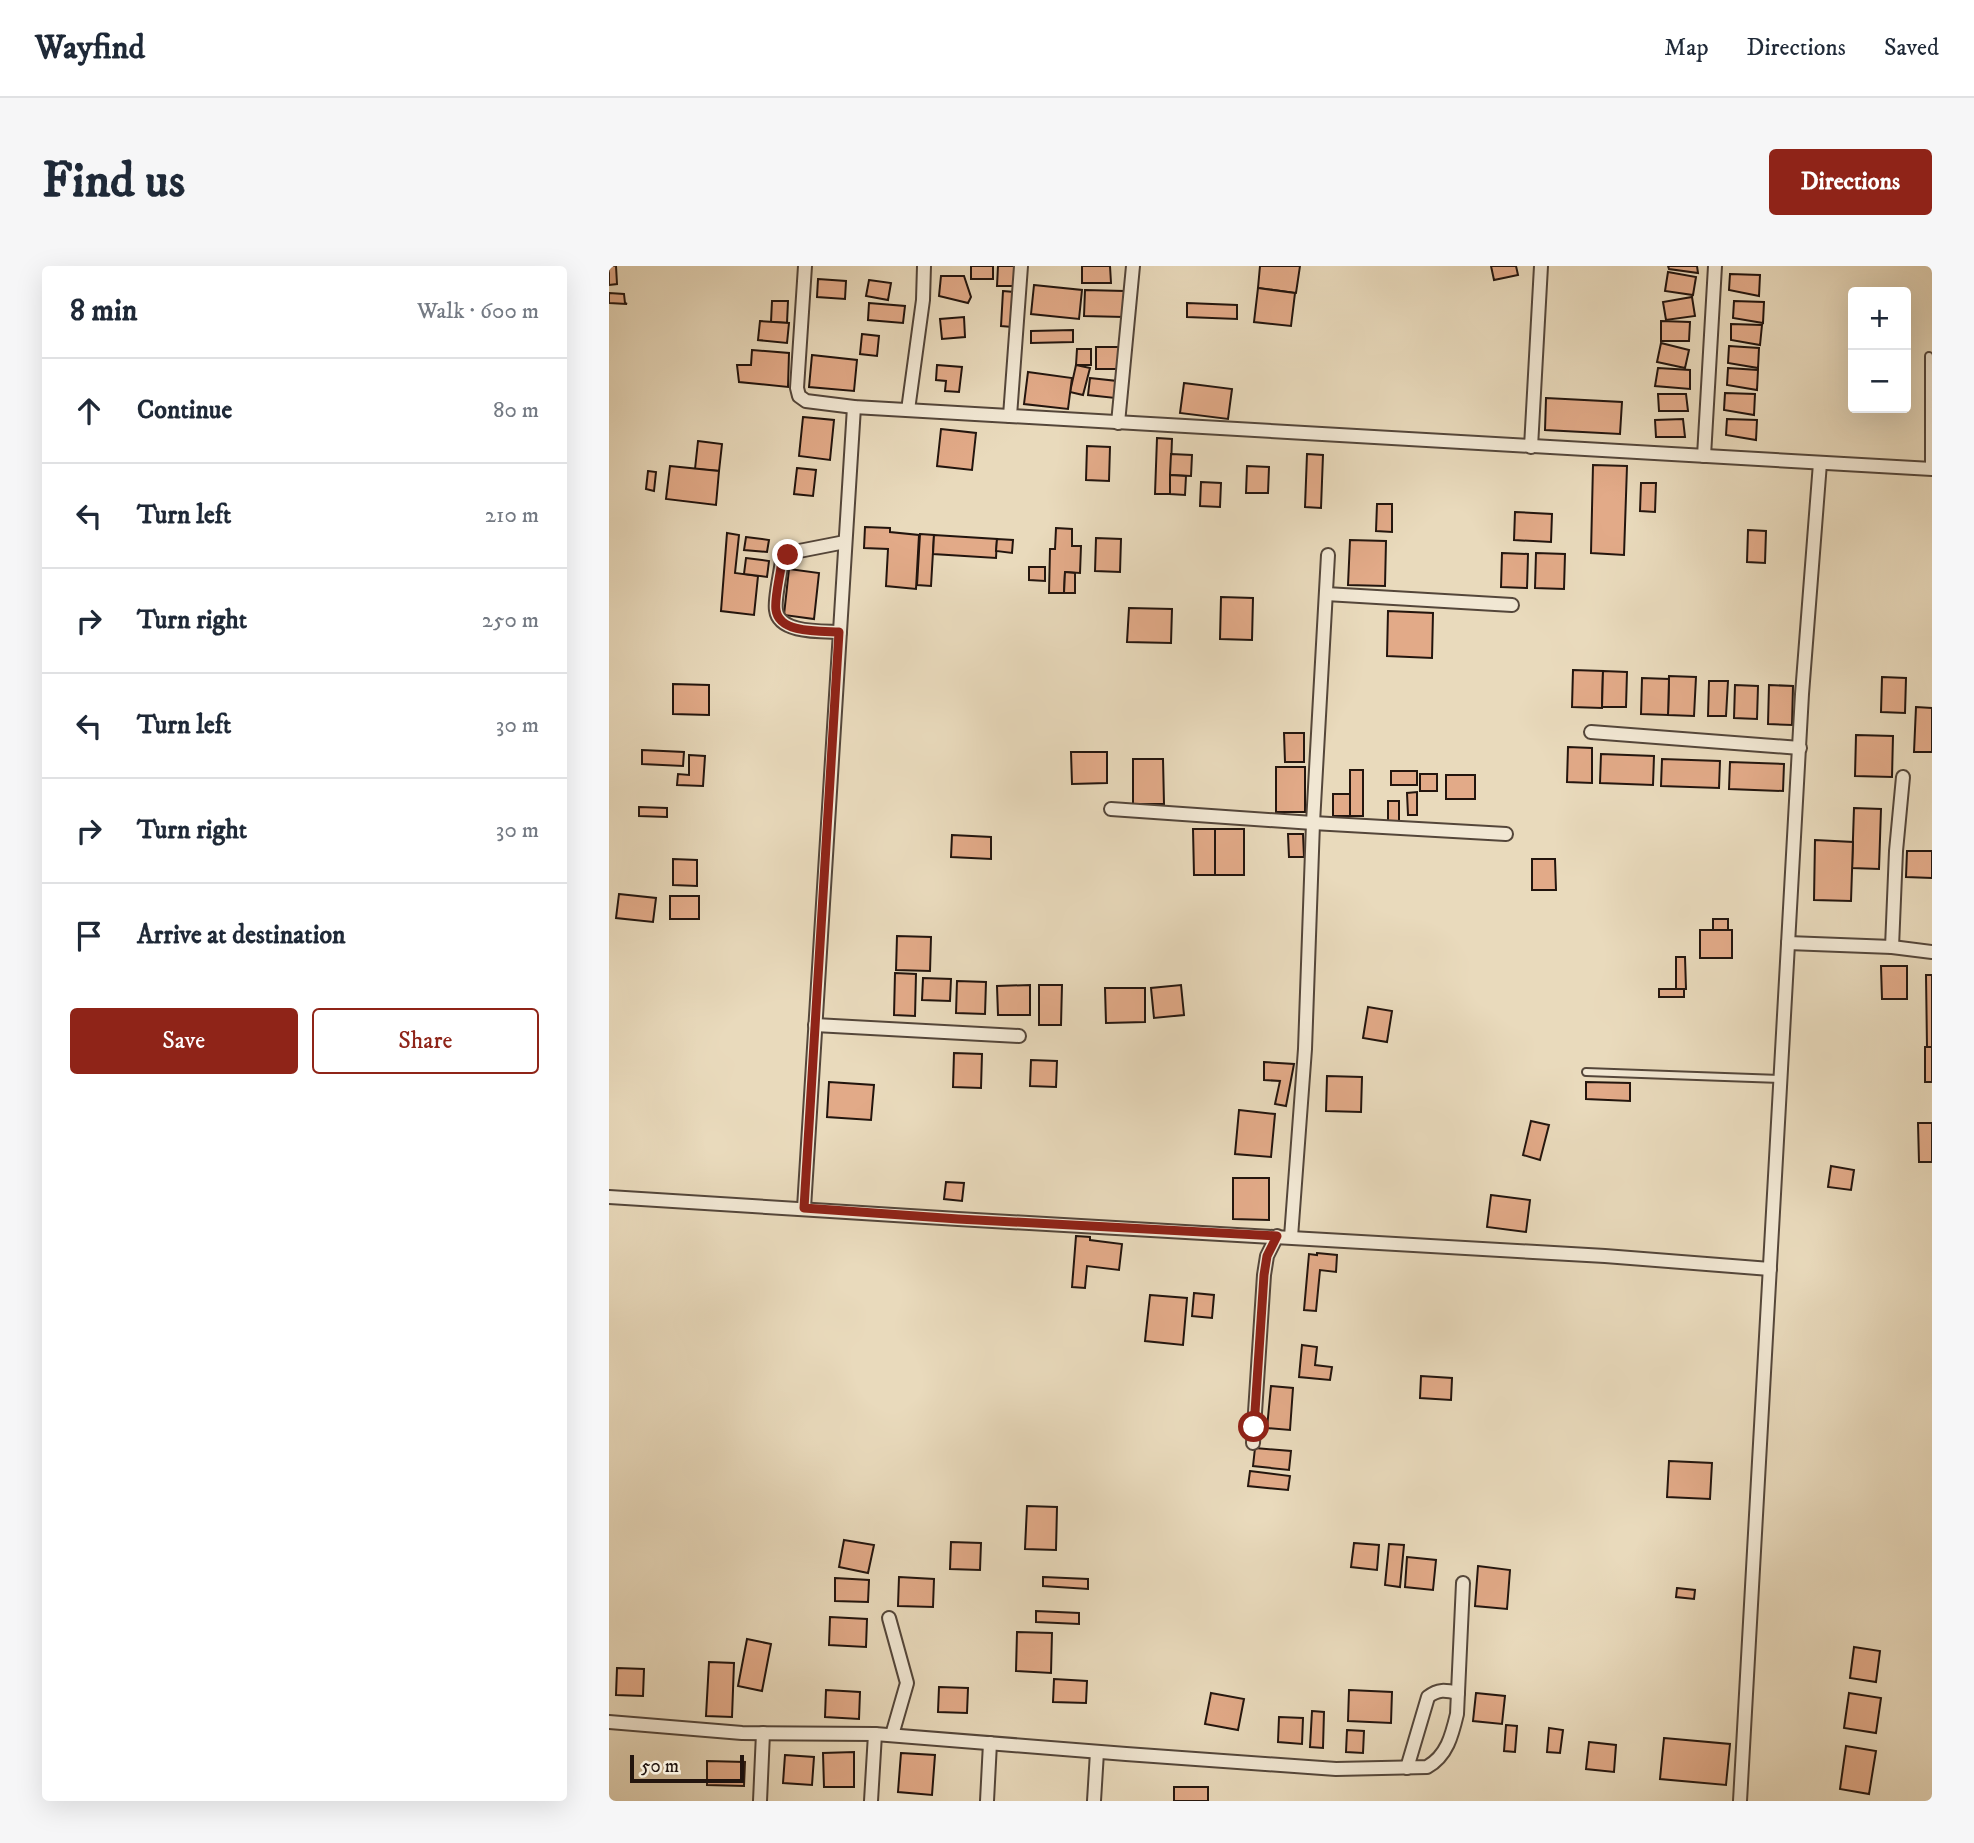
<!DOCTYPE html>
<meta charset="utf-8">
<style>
:root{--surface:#fff;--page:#f6f6f7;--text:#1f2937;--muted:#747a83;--line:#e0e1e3;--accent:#8f2418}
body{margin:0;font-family:"IM FELL DW Pica",serif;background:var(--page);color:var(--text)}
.controls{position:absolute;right:21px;top:21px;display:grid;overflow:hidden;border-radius:7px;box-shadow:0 7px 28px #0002}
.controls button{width:63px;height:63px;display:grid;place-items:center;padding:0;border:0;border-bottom:2px solid var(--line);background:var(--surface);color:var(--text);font:35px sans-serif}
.scale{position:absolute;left:21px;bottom:18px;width:114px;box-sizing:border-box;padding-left:7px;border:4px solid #23150e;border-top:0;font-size:19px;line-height:24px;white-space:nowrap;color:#23150e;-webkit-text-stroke:5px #f1e7d3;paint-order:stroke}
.stop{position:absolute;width:21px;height:21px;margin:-16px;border:5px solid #8f2418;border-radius:50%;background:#fff}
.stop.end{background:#8f2418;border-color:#fff;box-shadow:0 2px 7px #0008}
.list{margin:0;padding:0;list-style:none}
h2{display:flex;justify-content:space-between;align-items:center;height:91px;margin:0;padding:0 28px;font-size:30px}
h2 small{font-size:23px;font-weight:400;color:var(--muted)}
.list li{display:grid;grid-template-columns:46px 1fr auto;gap:21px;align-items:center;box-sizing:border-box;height:105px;padding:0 28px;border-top:2px solid var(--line)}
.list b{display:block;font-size:26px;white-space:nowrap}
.list em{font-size:23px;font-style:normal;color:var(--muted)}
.actions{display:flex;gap:14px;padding:21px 28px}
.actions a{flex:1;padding:16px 0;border:2px solid var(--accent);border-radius:7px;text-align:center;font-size:24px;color:var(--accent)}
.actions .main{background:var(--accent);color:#fff}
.icon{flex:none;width:38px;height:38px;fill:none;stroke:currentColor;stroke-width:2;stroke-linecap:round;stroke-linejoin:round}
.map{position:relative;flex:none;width:1323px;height:1535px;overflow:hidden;border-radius:7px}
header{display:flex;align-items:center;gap:42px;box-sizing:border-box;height:98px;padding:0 35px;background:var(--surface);border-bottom:2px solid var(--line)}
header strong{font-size:33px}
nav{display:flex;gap:38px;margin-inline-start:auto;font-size:24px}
.intro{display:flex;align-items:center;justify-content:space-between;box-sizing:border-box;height:168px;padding:0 42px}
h1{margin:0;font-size:49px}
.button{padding:18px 32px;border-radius:7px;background:var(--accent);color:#fff;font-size:24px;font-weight:700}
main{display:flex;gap:42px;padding:0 42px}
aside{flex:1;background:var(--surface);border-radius:7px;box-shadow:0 7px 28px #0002}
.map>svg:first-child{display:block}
</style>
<header>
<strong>Wayfind</strong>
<nav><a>Map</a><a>Directions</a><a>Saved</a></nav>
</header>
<div class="intro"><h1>Find us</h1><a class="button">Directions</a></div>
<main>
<aside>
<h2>8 min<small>Walk · 600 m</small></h2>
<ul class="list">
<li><svg class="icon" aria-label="ahead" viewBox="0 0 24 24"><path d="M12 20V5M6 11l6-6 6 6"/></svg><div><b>Continue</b></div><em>80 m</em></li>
<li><svg class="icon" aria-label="left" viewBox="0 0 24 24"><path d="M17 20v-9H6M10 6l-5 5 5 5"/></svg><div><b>Turn left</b></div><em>210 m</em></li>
<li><svg class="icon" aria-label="right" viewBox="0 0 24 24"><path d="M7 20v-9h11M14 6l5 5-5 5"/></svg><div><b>Turn right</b></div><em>250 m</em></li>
<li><svg class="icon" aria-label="left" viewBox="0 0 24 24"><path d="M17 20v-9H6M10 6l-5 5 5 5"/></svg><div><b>Turn left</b></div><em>30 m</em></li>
<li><svg class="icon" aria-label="right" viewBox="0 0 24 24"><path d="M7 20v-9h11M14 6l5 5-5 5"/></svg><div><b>Turn right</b></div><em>30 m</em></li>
<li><svg class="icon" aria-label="arrive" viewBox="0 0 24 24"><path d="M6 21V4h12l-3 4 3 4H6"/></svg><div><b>Arrive at destination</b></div></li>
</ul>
<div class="actions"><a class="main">Save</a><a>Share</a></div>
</aside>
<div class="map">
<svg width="1323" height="1535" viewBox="0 0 1323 1535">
<rect width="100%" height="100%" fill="#e9dabc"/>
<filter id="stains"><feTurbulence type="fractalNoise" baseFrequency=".00286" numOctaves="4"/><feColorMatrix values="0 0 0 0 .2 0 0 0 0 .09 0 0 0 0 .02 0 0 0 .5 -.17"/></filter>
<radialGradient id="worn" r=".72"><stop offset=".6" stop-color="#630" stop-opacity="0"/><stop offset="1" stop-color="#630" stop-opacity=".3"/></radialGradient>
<g fill="#e2aa88" stroke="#23150e" stroke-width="2">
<path d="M0,0H7L8,18L0,19Z"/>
<rect x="362" y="0" width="22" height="13"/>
<path d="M389,0H407V20H388Z"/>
<path d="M473,0H501L502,17H473Z"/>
<path d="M651,0H691L687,27L649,22Z"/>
<path d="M882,0H907L909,9L885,14Z"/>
<path d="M1059,0H1088L1089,7L1060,3Z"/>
<path d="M1059,6L1087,11L1084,29L1056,25Z"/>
<path d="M1121,8L1151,9L1150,30L1120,24Z"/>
<path d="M332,10H355L362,31L359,37L330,30Z"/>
<path d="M209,13L237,15L236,33L208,31Z"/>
<path d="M260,14L282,17L279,34L257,30Z"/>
<path d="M425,19L473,24L470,53L422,48Z"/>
<path d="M649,22L686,27L682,60L645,56Z"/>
<path d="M476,24L515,25L514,51L475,50Z"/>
<path d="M394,25L405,26L403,61L392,60Z"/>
<path d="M0,27L15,28L16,37L18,38L0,37Z"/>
<path d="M1083,31L1086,50L1057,54L1054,36Z"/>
<path d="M163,35H179L178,57L162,56Z"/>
<path d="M1125,35L1155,36L1154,57L1124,52Z"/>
<path d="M260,37L296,40L294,57L259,54Z"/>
<path d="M578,37L628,39V53L578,51Z"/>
<path d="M355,51L356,71L333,73L331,53Z"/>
<path d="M151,55L180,57L178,77L149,74Z"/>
<path d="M1052,55L1081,56L1080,75H1052Z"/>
<path d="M1122,58L1153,59L1151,79L1122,74Z"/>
<path d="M464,64V76L422,77V65Z"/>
<path d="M253,68L270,70L268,90L251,88Z"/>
<path d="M1052,77L1080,84L1076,102L1048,96Z"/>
<path d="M1120,80L1150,82L1149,102L1119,97Z"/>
<rect x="487" y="81" width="23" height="22"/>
<path d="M468,83H482V99H467Z"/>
<path d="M143,84L180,87L179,121L130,116L128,99H142Z"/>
<path d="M203,89L248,94L245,125L200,121Z"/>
<path d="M328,99L353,101L350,126L336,125L337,115L327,114Z"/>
<path d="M467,99L481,102L474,129L461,126Z"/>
<path d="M1049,102L1081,104V123L1046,120Z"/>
<path d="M1119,102L1149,104L1148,124L1118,119Z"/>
<path d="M419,106L463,112L459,143L415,138Z"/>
<path d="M481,112L508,115L506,132L479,129Z"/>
<path d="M575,117L623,123L619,153L571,147Z"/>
<path d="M1116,127L1146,128L1145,149L1115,144Z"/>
<path d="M1049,128H1077L1079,145H1050Z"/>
<path d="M937,132L1013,136L1011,168L936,164Z"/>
<path d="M194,151L225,154L221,194L190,190Z"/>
<path d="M1074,153L1076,171H1047L1046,154Z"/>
<path d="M1118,153L1148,154L1147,174L1117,169Z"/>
<path d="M332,163L367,167L363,204L328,200Z"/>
<path d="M548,172L563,173L561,228H546Z"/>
<path d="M89,175L113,178L110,205L86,203Z"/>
<path d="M478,180L501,181L500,215L477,214Z"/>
<path d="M562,188L583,189L582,210L561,209Z"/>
<path d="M698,188L714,189L712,242L696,241Z"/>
<path d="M984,199L1018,200L1015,289L982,287Z"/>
<path d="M61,200L110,205L107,239L57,233Z"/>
<path d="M638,200L660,201L659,227H637Z"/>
<path d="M188,202L207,204L204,230L185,228Z"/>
<path d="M39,205L47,206L45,225L37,223Z"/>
<path d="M561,209L577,210L576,229L561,228Z"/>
<path d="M592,216L612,217L611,241L591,240Z"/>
<path d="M1032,217H1047L1046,246L1031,245Z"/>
<path d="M768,238H783V266L767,265Z"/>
<path d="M906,246L943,248L942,276L905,274Z"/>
<path d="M256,261L281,262V266L310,269L307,323L277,320L279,283L255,282Z"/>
<path d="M447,262L463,263V280H472L471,307L456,306L455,327H440L441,283H446Z"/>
<path d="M1139,264L1157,265L1156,297L1138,296Z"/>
<path d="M118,267L130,269L126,307L149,310L145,349L112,345Z"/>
<path d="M311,268L325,269L322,320L308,319Z"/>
<path d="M325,269L388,273L387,292L324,288Z"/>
<path d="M137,271L160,274L158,286L135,284Z"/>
<path d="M487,272L512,273L511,306L486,305Z"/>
<path d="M388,273L404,274L403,287L387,285Z"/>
<path d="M741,274L777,275L776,320L739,319Z"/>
<path d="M893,287L919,288L918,322L892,321Z"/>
<path d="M927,287L956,288L955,323L926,322Z"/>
<path d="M137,292L160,295L158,311L135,308Z"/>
<path d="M420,301H436V315L420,314Z"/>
<path d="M180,303L210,307L205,353L175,349Z"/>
<path d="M456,306L466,307V327H455Z"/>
<path d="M612,331L644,332L643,374L611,373Z"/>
<path d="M520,342L563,343L562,377L518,376Z"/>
<path d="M779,345L824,347L823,392L778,390Z"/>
<path d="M964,404L994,405L993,442L963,441Z"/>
<path d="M994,405L1018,406L1017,441H993Z"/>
<path d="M1060,410L1087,411L1085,450L1059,449Z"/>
<path d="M1273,411L1297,412L1296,447L1272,446Z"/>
<path d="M1033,412L1060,413L1059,449L1032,448Z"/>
<path d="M1100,415H1119L1117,450H1099Z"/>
<path d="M64,418L100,419V449L64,448Z"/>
<path d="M1126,419L1149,420L1148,453L1125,452Z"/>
<path d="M1160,419L1184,420L1183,459L1159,458Z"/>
<path d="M1307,441L1323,442V486H1305Z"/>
<path d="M675,467H695V496H676Z"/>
<path d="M1247,469L1284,470L1283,511L1246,510Z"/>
<path d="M959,481L983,482V517L958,516Z"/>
<path d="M33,484L75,486L74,500L33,498Z"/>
<path d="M462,486H498V517L463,518Z"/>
<path d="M992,488L1045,490L1044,519L991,517Z"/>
<path d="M80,489L96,490L94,520L68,519L69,508L80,509Z"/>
<path d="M524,493H554L555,538H524Z"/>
<path d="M1053,493L1111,495L1110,522L1052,520Z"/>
<path d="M1121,496L1175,498L1174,525L1120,523Z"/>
<rect x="667" y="501" width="29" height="45"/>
<rect x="741" y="504" width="13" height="46"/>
<rect x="782" y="505" width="26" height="14"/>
<rect x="811" y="508" width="17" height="17"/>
<rect x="837" y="509" width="29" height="24"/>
<path d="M808,526V549H799L798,527Z"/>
<rect x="724" y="528" width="17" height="22"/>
<rect x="779" y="535" width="11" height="20"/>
<path d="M30,541L58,542V551L30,550Z"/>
<path d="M1245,542L1272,543L1270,603L1243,602Z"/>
<path d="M584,563H606V609H585Z"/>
<rect x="606" y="563" width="29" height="46"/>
<path d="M679,568H694L695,591H680Z"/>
<path d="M343,569L382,571V593L342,591Z"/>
<path d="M1206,574L1244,576L1242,635L1205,634Z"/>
<path d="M1298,585H1323V612L1297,611Z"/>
<path d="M64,593L88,594V620L64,619Z"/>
<path d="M923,593H946L947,624H923Z"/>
<path d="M10,628L47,632L44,656L7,652Z"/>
<rect x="61" y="630" width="29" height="23"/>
<rect x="1104" y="653" width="15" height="11"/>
<rect x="1091" y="664" width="32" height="28"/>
<path d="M288,670L322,671L321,705L287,704Z"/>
<path d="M1067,691H1076L1077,723H1067Z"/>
<path d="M1272,700H1298V733H1273Z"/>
<path d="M286,707L307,708L306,750L285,749Z"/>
<path d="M1317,709H1323V781H1318Z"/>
<path d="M314,712L342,713L341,735L313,734Z"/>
<path d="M348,715L377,716L376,748L347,747Z"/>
<path d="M421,719V749H389L388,720Z"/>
<path d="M430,719H453L452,759H430Z"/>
<path d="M572,719L575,749L545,752L542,722Z"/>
<path d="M496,722H536V756L497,757Z"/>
<rect x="1050" y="723" width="25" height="8"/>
<path d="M759,741L783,745L778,776L754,772Z"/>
<rect x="1316" y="781" width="7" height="35"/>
<path d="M345,787L373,788L372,822L344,821Z"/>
<path d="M422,794L448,795L447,821L421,820Z"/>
<path d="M655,796L685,798L677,840L666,838L671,815L655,814Z"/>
<path d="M718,810L753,811L752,846L717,845Z"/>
<path d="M220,816L265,819L262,854L218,851Z"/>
<path d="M977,816L1021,817V835L977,833Z"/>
<path d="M630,844L666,848L662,891L626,888Z"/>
<path d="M922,855L940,859L931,894L914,889Z"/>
<path d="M1309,857H1323V896H1310Z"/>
<path d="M1222,900L1245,904L1242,924L1219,921Z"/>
<path d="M624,912H660V954L624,953Z"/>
<path d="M337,916L355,917L353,935L335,933Z"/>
<path d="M882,929L921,934L917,966L878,961Z"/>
<path d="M467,970L481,971V974L513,978L510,1004L478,1000L476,1022L463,1021Z"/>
<path d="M708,987L728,989L727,1006L711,1004L707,1045L695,1044L700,988L708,989Z"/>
<path d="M585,1027L605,1029L603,1052L583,1050Z"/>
<path d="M541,1029L578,1032L574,1079L536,1075Z"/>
<path d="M693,1079L708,1081L706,1099L723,1101L721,1114L690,1111Z"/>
<path d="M812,1110L843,1112L842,1134L811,1132Z"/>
<path d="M662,1120L684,1122L681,1164L658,1162Z"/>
<path d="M646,1182L682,1185L680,1204L644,1200Z"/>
<path d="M1060,1195L1103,1197L1101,1233L1058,1231Z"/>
<path d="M641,1205L681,1210L679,1224L639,1220Z"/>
<path d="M418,1240L448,1241L447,1284L416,1283Z"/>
<path d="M235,1274L265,1279L259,1307L230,1301Z"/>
<path d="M342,1276L372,1277L371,1304L341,1303Z"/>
<path d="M745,1277L770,1279L768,1304L742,1301Z"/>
<path d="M780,1278L795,1279L791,1321L776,1319Z"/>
<path d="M798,1291L827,1294L824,1324L796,1321Z"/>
<path d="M869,1300L901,1304L898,1343L866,1340Z"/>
<path d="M290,1311L325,1313L324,1341L289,1340Z"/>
<path d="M434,1311L479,1313V1323L434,1320Z"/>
<path d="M226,1312L260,1314L259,1336L226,1335Z"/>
<path d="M1068,1322L1086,1324L1085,1333L1067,1331Z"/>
<path d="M427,1345L470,1347V1358L427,1356Z"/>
<path d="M221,1351L258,1353L257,1381L220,1379Z"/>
<path d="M408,1366L443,1367L442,1407L407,1405Z"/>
<path d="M138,1373L162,1378L153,1425L129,1420Z"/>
<path d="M1245,1381L1271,1385L1267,1416L1241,1412Z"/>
<path d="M100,1396L125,1397L123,1451L97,1450Z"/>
<path d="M8,1402L35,1403L34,1430L7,1429Z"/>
<path d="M445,1413L478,1415L477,1437L444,1436Z"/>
<path d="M330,1421L359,1422L358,1447L329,1446Z"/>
<path d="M217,1424L251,1426L250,1453L216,1451Z"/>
<path d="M740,1424L783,1426L782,1457L739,1455Z"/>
<path d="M602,1427L635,1433L629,1464L596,1458Z"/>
<path d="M867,1427L896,1430L893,1458L864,1455Z"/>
<path d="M1240,1427L1272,1432L1267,1467L1235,1462Z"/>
<path d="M703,1445L715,1446L714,1482L701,1481Z"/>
<path d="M670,1451L694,1452L693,1478L669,1476Z"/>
<path d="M897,1459L908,1460L906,1486L895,1485Z"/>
<path d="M940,1462L954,1464L951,1487L938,1486Z"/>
<path d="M738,1464L755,1465L754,1487L737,1486Z"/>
<path d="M1055,1472L1121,1478L1117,1519L1051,1513Z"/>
<path d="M980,1476L1007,1479L1005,1506L977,1503Z"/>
<path d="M1237,1480L1267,1485L1260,1528L1231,1523Z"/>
<path d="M245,1486V1521H215L214,1487Z"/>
<path d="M292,1487L326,1489L323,1529L289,1526Z"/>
<path d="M176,1489L205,1491L203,1519L174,1517Z"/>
<path d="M98,1495L136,1496L135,1520L98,1519Z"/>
<rect x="565" y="1521" width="34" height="14"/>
</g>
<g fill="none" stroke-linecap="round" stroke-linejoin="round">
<g stroke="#54463a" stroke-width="10">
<g id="service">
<path d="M1320,203V90"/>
<path d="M977,806L1172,813"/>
</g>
</g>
<g stroke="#54463a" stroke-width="16">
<g id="minor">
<path d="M196,0L188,122L190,130L197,135L245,141L1323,203"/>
<path d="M299,144L314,34L315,0"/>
<path d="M401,150L412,0"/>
<path d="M509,157L524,0"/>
<path d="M922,181L932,0"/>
<path d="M1095,190L1106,0"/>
<path d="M717,328L903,339"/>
<path d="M231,366C214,365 170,368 167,344C165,333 172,306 173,294L185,286L236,276"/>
<path d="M982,466L1191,482"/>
<path d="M502,543L704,557L897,568"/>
<path d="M1179,677L1283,681L1323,686"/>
<path d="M1283,681L1287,585L1294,511"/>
<path d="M206,759L410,770"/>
<path d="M0,931L349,953L996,990L1161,1003"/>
<path d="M195,942L245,141"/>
<path d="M682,971L696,783L704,557L719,289"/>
<path d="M644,1177L655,1009L658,990L668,970"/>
<path d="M280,1352L298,1417L283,1469"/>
<path d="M0,1456L133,1467L266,1468L517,1488L727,1503L818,1501C838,1490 843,1469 848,1448L854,1317"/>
<path d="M798,1502L819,1431C829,1423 836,1424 849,1427"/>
<path d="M151,1535L154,1467"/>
<path d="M262,1535L266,1468"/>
<path d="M378,1535L381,1477"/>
<path d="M485,1535L488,1486"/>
<path d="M1131,1535L1193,428L1211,197"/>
</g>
</g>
<use href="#service" stroke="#f1e7d3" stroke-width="6"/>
<use href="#minor" stroke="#f1e7d3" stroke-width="12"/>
</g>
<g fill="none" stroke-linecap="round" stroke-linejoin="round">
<path stroke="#8f2418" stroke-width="9" d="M179,289L173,294C172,306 165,333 167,344C170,368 213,365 230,366L195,942L349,953L668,970L658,990L655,1009L645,1161"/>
</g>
<rect width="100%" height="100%" filter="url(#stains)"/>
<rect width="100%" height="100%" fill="url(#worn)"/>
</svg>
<div class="controls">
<button>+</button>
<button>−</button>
</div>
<div class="scale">50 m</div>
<div class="stop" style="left:645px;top:1161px"></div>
<div class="stop end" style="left:179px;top:289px"></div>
</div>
</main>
